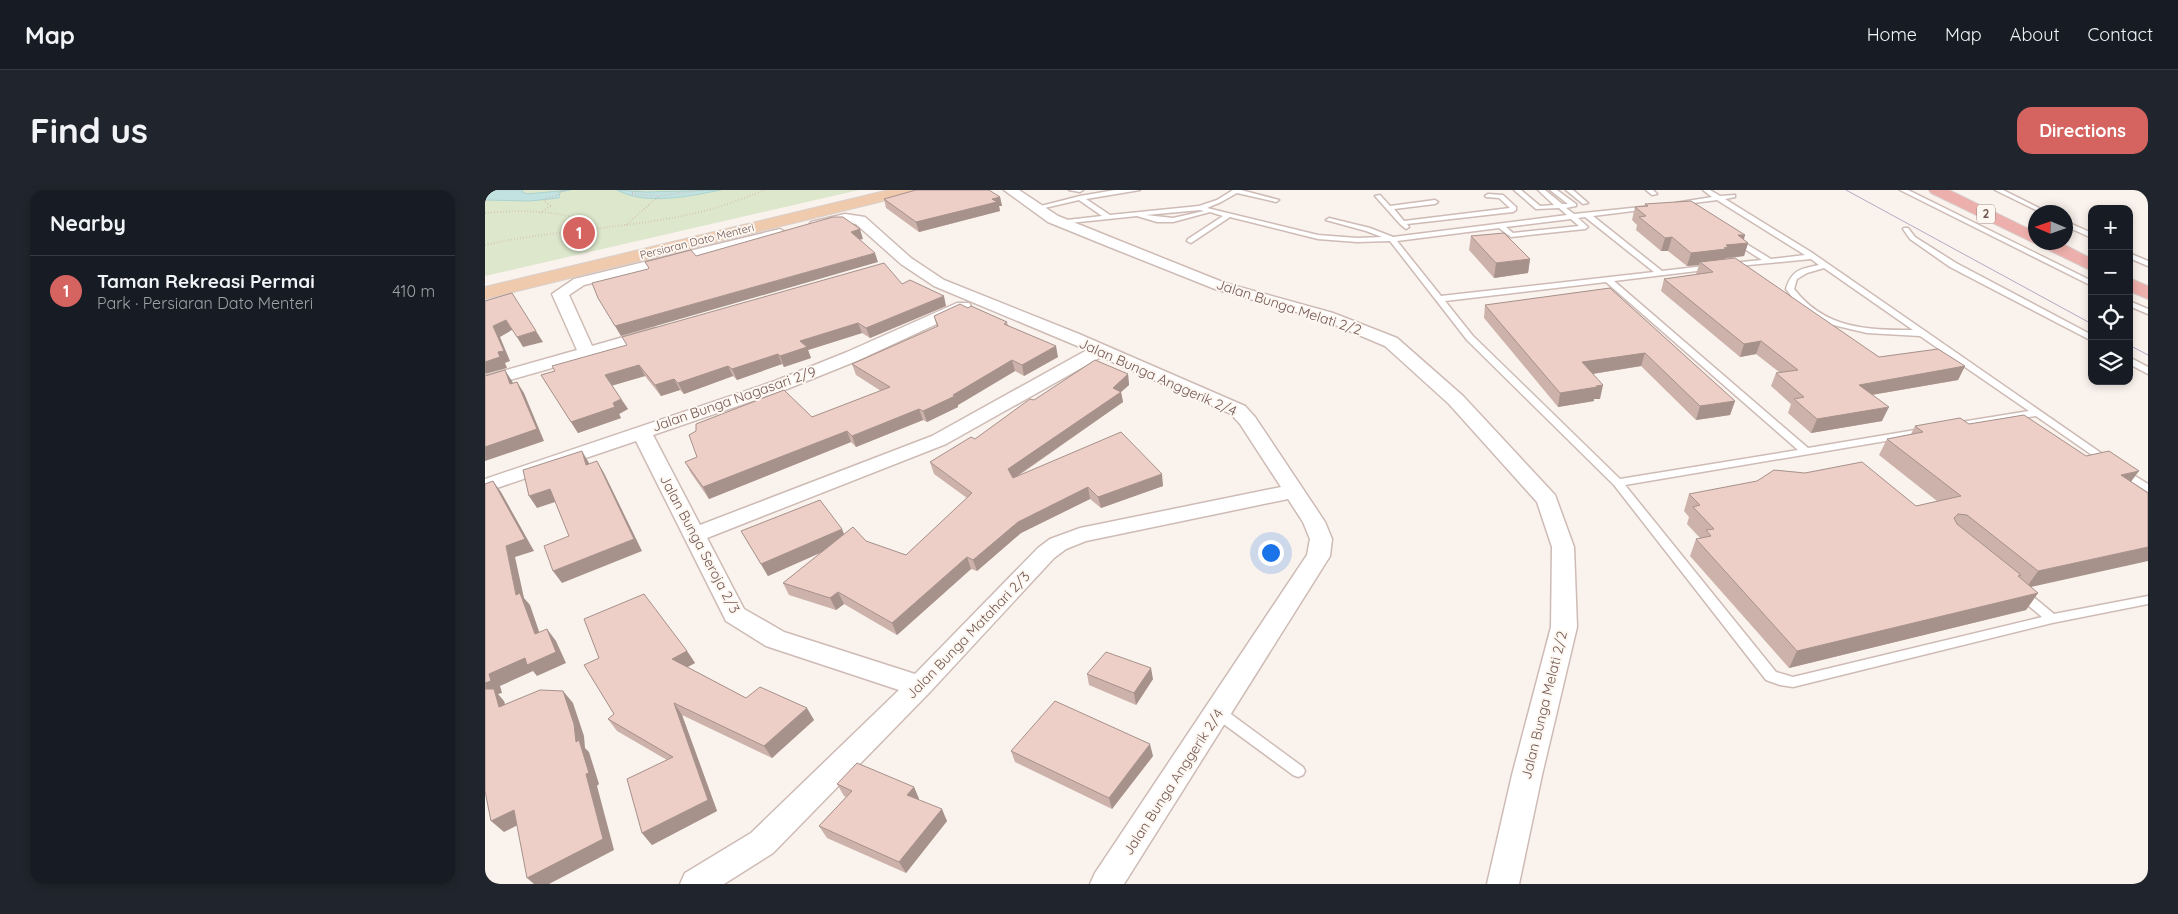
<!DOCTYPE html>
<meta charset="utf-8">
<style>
:root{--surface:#171b24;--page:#20242c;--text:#f1f3f6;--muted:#9ea1a6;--line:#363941;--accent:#d56461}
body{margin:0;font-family:Quicksand,sans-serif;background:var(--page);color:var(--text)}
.controls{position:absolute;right:15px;top:15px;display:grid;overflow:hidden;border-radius:10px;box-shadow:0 2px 8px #0003}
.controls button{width:45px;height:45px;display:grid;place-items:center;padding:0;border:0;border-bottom:1px solid var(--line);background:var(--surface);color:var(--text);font:25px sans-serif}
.compass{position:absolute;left:1543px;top:15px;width:45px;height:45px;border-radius:50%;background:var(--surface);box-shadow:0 2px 8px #0003;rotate:272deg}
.you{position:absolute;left:785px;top:362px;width:18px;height:18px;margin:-12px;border:4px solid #fff;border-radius:50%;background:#1a73e8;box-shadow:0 0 0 8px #1a73e833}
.badge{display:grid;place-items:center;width:32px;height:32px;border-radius:50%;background:var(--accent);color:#fff;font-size:16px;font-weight:700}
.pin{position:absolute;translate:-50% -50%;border:2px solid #fff;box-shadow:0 1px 5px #0006}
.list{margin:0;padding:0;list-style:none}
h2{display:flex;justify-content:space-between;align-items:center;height:65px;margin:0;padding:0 20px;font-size:21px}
h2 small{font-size:16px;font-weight:400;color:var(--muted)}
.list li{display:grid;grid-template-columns:32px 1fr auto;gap:15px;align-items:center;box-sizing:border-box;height:70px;padding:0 20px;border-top:1px solid var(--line)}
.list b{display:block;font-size:19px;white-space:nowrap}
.list p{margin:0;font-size:16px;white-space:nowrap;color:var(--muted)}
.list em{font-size:16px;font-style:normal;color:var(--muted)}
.icon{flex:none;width:28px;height:28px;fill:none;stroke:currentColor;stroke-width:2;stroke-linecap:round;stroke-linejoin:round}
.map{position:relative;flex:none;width:1663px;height:694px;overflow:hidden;border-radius:15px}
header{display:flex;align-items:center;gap:30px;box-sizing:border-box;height:70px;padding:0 25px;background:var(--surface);border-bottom:1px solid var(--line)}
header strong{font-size:24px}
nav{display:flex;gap:28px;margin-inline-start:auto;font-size:18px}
.intro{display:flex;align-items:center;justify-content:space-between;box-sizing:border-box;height:120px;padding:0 30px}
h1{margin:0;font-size:35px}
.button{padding:12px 22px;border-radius:15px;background:var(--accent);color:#fff;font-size:18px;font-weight:700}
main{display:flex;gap:30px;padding:0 30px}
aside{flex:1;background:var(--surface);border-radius:15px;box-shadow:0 2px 8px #0003}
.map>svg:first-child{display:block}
</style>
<header>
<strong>Map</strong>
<nav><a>Home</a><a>Map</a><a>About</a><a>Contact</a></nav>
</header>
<div class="intro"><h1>Find us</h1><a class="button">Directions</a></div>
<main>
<aside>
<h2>Nearby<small></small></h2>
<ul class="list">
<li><span class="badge">1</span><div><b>Taman Rekreasi Permai</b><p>Park · Persiaran Dato Menteri</p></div><em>410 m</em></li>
</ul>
</aside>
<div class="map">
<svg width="1663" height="694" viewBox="0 0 1663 694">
<rect width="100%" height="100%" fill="#faf2ec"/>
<path fill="#dce7cb" d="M0,0H374L0,86Z"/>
<g fill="#c2e2e1" stroke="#aad3d1">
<path d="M0,0H38L37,2L42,4L85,0L75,2L74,8L45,11L0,10Z"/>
<path d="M132,0L161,2L236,0C204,6 162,16 132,0Z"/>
</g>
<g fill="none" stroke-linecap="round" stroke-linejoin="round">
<g stroke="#cebbb5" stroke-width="3">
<g id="lane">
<path d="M584,0H598L595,2Z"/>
<path d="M630,0H655L601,9L625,25L714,16L732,10L748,0H756L794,10L791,12L752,3L736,12L722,18L833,45L872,48L897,47L881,41L841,30L844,28L885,38L908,47L1082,25L1074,18L1051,19L1029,0H1036L1055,16L1069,15L1053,0H1060L1077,14H1083L1065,0H1072L1091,14V16L1081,18L1089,24L1166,16V18L1164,19L1108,26L1177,81L1228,75L1232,77L1228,79L1129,91L1323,258L1442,238L1447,241L1442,244L1140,295L1291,482L1308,487L1557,427L1532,406L1530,403L1532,400H1540L1569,424L1663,406V414L1567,433L1308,497L1295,495L1281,490L1129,295L982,150L905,51L872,52L833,49L745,27L706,53L702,51L703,49L738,26L725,22L688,32H672L652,26L575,34L573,33V31L617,26L594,10L551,20L548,18L595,6ZM715,20L719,21L688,28L661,25ZM1100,27L1169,82L956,106L912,51L1014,38L1026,47L1100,39L1103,37L1093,28ZM1086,29L1094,36L1028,43L1021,37ZM1121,92L1313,260L1135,289L988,146L960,111Z"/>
<path d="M1081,0H1088L1103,13L1098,14Z"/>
<path d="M1161,0H1168L1172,4L1167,5Z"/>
<path d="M1218,0H1225L1235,6L1250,5V7L1240,9L1326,62L1629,272L1624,275L1620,274L1551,226L1467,238L1465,236L1470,233L1544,221L1435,146L1382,143L1344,134L1328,127L1314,116L1301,99C1307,79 1316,79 1334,75L1326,69L1243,77V73H1246L1277,70L1247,51V47H1250L1286,69L1320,65L1232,10L1193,15L1190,13L1227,7ZM1339,78L1428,140C1381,140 1340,139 1309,99L1312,89L1322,83Z"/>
<path d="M1415,0H1423L1607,91V96Z"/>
<path d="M1510,0H1518L1562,22H1555Z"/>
<path d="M1003,4L1018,5L1031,17V20L1028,22L922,34L924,37L921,39L915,34L890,6L895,5L905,16L950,10L953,12L950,14L909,19L919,31L1025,18L1014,8L1001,7L1000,6Z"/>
<path d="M1580,31L1607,43V48L1580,36Z"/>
<path d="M1419,38H1423L1430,47L1471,73L1607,145V151L1465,77L1425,49L1418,39Z"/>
<path d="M1644,63L1663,71V76L1644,68Z"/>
<path d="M1644,111L1663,119V124L1644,116Z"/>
<path d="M1644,167L1663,177V184L1644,174Z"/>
<path d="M1637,278L1663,294V302L1633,283L1632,281L1633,279Z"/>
<path d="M734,518L739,519L818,577L820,581L818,585L813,587L808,585L729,527L727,523L729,519Z"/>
</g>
</g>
<g stroke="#cebbb5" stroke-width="3">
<g id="street">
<path d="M519,0H534L573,26L740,93L848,123L912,148L978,206L1070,305L1089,357L1092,437L1057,585L1034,694H1002L1027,585L1066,437L1067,357L1052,312L964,214L900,156L836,129L730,99L627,58L563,32Z"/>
<path d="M360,24L380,27L426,68L459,90L594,144L760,216L770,227L840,332L847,349L845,366L639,694H605L610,683L822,365L825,349L818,332L803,309L601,351L581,359L569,368L444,503L288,663L239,694H195L200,683L266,643L414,500L281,456L241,431L151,251L0,302V289L290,191L362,162L472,113H484L486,116L484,119L374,170L302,199L168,245L215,335L447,246L602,160L449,96L416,74L371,34L360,32L331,39L324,35L326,32ZM616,167L746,224L755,234L796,297L595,338L565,349L553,358L430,484L299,442L259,419L222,348L461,254Z"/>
<path d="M295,39L302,43L300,46L99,95L84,105L107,156L170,138L176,139L178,143L176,147L0,197V186L92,160L67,104L89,89Z"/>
</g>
</g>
<g stroke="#d8d0ce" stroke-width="2">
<path id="primary" d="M404,0H432L430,3L0,109V97Z"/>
</g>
<g stroke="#d8d0ce" stroke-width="2">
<g id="highway">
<path d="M1444,0H1464L1550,42V52H1574L1607,69V81L1446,3Z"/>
<path d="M1644,88L1663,96V109L1644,101Z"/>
</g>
</g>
<g stroke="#d2b1aa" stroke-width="2" stroke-dasharray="0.5 2.5" stroke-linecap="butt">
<path d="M153,0L146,4L174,6L217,0"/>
<path d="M0,23C34,20 66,20 99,30V38"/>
<path d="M55,23L65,16L59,11L61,8L72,6L73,2L81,0"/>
<path d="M141,35L174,6"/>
<path d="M0,55C71,39 144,39 215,22C237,17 259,8 280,0"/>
</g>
<use href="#lane" fill="#fff" fill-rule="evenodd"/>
<use href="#street" fill="#fff" fill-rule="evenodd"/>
<use href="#primary" fill="#f0caad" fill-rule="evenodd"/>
<use href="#highway" fill="#edafab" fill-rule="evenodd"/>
<g stroke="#b3aac4" stroke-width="1">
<path d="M1361,0L1607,134"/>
<path d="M1644,155L1663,165"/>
</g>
</g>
<g fill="#ccb2ab">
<path d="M515,7L517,16H514L515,21L434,42L401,18L399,9Z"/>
<path d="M1160,14L1259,50L1263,53L1259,66L1240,69L1394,167L1480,176L1473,190L1387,205L1397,231L1326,243L1303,223L1306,214L1286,196L1291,183L1294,182L1271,164L1255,167L1176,101L1179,89L1212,85L1211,84L1214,75L1202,76L1183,61H1176L1151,40L1152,35L1147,30L1150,17H1159Z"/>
<path d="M986,46L1045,69L1043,83L1009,88L984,60Z"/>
<path d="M417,94L461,116L385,148L377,143L323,160L326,168L299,177L297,174L252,190L248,186L199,204L195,200L176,206L160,186L127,195L143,219L134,224L136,228L93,243L56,185Z"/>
<path d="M1125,98L1250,211L1245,225L1211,230L1156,176L1108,184L1115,209H1109V211L1073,217L999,128L1000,115Z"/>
<path d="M483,118L522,132L523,135L573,167L539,186L530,181L473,215V217L442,232L438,230L371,257L366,252L224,309L206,283L200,272L327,227L396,201L371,185L367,174L452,137L449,126Z"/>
<path d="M643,184L644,195L636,202L638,212L533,286L678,296L616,318L605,309L536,343L492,381L486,379L412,445L359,414L351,420L304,405L298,393L337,362L283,386L256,341L359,344L421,365L482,308L449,284L445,272L490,249L549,210Z"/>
<path d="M1484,234L1601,266L1546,397L1553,403L1541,420L1304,478L1205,366L1211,349L1215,348L1202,334L1204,327L1199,321L1204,304L1431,316L1452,311L1394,265L1402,249L1426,244L1430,236Z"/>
<path d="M202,461L210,473L202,477L261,508L329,530L287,568L197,525L232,621L167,655L157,643L182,570L132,541L123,529Z"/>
<path d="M602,484L668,489L651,515L604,495Z"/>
<path d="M526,561L668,566L627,619L530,572Z"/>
<path d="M352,594L429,597L434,609L433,610L462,631L421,683L342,648L334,636L361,607L359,606Z"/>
</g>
<g fill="#a6918b">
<path d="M515,7L517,16H514L515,21L434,42L431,32Z"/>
<path d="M375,39L378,49L369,51L366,42Z"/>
<path d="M1253,45H1260L1258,53H1263L1259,66L1240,68L1239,71L1215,72L1214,75L1202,76L1206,63L1241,55Z"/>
<path d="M1187,47L1183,61H1176L1180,48Z"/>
<path d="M390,63L393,72L136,146L130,136Z"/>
<path d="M1045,69L1043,83L1009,88L1011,73Z"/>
<path d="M459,106L461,116L385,148L381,138Z"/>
<path d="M21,130L27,140L15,147L25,171L20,173L22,178L0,184V172L8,136Z"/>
<path d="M373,133L377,143L323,160L326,168L299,177L295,166L315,151Z"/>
<path d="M51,141L58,152L38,157L32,147Z"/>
<path d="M1276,151L1271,164L1255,167L1259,154Z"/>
<path d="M571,156L573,167L539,186L537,175Z"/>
<path d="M1160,163L1156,176L1094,186L1097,172Z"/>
<path d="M293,164L297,174L252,190L247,179Z"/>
<path d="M527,170L530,181L473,215V217L442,232L438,221L468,205Z"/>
<path d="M154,175L160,186L126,196L120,185Z"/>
<path d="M243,176L248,186L199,204L193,193Z"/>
<path d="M1480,176L1473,190L1368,208L1374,195Z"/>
<path d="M20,180L27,191L33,204L25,194Z"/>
<path d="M643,184L644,195L636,202L638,212L526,290L523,279L628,198Z"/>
<path d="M189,189L195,200L176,206L170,195Z"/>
<path d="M32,192L39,203L59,251L0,271V257Z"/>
<path d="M1118,195L1115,209H1109V211L1073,217L1075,203Z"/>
<path d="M136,209L143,219L134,224L136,228L93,243L86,232Z"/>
<path d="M1250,211L1245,225L1211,230L1215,216Z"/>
<path d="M1404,217L1397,231L1326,243L1332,229Z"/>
<path d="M434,219L438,230L371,257L367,246Z"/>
<path d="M362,241L366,252L224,309L218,297Z"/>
<path d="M97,261L104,273L108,286L101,275Z"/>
<path d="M112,271L119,283L157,361L77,393L68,381L149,349Z"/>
<path d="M1654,281L1642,297L1636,285Z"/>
<path d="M677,284L678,296L616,318L613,307Z"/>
<path d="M8,291L16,302L49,361L30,367L39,408L45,415L59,456L50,444L31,405Z"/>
<path d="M603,297L605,309L536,343L492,381L488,370L533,332Z"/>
<path d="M65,299L73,311L52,318L44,306Z"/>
<path d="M357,339L362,351L283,386L276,374Z"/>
<path d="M1663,357V371L1541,398L1553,381Z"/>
<path d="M482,367L486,379L412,445L407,433Z"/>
<path d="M353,402L359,414L351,420L345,408Z"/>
<path d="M1553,403L1541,420L1304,478L1312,461Z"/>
<path d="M62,439L71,451L81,473L52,486L48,481L15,496L17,503L13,504L19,511L25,529L0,510V493L4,484Z"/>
<path d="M202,461L210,473L195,481L187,469Z"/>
<path d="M666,478L668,489L651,515L649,503Z"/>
<path d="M78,501L88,513L99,546L100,558L104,562L114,594L112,596L129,660L64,694H49L42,688L91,552Z"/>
<path d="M189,513L197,525L232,621L167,655L157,643L223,610Z"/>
<path d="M322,518L329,530L287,568L279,556Z"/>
<path d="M665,554L668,566L627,619L624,608Z"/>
<path d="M429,597L434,609L428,617L422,605Z"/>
<path d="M457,619L462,631L421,683L414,672Z"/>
<path d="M29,620L41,631L19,642L6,631Z"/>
</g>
<g fill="#edcfc7" stroke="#a6918b">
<path d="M431,0H504L515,7L507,9L512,12L431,32L399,9Z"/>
<path d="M1206,11L1260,45H1253L1263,53L1241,55L1243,57L1239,58L1241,59L1206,63L1187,47L1180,48L1154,27L1161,26L1150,17L1163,16L1160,14Z"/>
<path d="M348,27H358L375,39L366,42L390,63L130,136L113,108L107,93L163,79L164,78L160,72L206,60L211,66Z"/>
<path d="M1019,43L1045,69L1011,73L986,46Z"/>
<path d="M1250,68L1394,167L1453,159L1480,176L1374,195L1404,217L1332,229L1309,209L1319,207L1291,183L1313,180L1276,151L1259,154L1179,89L1228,82L1215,72Z"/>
<path d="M399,73L417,94L425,90L459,106L381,138L373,133L315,151L322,157L295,166L293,164L247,179L243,176L193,193L189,189L170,195L154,175L120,185L136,209L128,213L130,217L86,232L56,185L70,181L67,176L142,155L137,147Z"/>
<path d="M1125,98L1250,211L1215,216L1160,163L1097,172L1118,195L1111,196L1112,197L1075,203L1000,115Z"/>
<path d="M27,103L51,141L32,147L21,130L8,136L19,161L13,162L15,167L0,172V111Z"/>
<path d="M475,114L483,118L486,116L522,132L519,134L571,156L537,175L527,170L468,205L470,206L438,221L434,219L367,246L362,241L218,297L200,272L212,267L204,245L211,241V234L299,200L327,227L405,197L367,174L453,136L449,126Z"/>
<path d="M610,170L643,184L628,198L636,202L523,279L528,288L636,242L677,284L613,307L603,297L533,332L488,370L482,367L407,433L353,402L345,408L298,393L368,337L381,351L421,365L487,303L445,272L486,247L490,249L545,209L549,210Z"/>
<path d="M20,180L25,194L32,192L52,239L0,257V186Z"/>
<path d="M1539,225L1601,266L1624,261L1654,281L1636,285L1663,303V357L1553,381L1482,325L1473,324L1469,328L1472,334L1536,385L1533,386L1553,403L1312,461L1211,349L1226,346L1221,340L1229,339L1208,317L1215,315L1204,304L1272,291L1289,280L1320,283L1377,272L1431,316L1476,306L1402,249L1438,242L1430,236L1475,228L1484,234Z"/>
<path d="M97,261L101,275L112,271L149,349L68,381L59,356L84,346L65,299L44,306L38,280Z"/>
<path d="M8,291L40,349L21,356L31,405L35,403L50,444L62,439L71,462L42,475L40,468L4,484L6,491L0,493V294Z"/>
<path d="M335,310L357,339L276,374L256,341Z"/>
<path d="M159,404L202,461L187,469L261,508L275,497L322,518L279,556L189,513L223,610L157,643L142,589L188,567L123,529L129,524L99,475L114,468L99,429Z"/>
<path d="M621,462L666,478L649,503L602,484Z"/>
<path d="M0,499H9L14,517L55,500L78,501L89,534L91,552L94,550L104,583L101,584L118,649L42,688L29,620L6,631L0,601Z"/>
<path d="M570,511L665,554L624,608L526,561Z"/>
<path d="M372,573L429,597L422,605L457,619L414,672L334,636L367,601L352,594Z"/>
</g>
<g text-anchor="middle" stroke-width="4" stroke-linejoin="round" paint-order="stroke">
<g font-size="11" fill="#735751" stroke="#fdf7f2">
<text transform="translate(212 51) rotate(-14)" y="4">Persiaran Dato Menteri</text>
</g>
<rect fill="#fdf7f2" stroke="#9c8781" stroke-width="1" x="1492" y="14.5" width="18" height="19" rx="4"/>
<g font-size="12" font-weight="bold" fill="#735751">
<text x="1501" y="28">2</text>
</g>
<g font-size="14" fill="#735751" stroke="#fdf7f2">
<text transform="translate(804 117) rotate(18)" y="5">Jalan Bunga Melati 2/2</text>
<text transform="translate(673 187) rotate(24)" y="5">Jalan Bunga Anggerik 2/4</text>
<text transform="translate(249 209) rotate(-19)" y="5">Jalan Bunga Nagasari 2/9</text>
<text transform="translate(215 354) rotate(62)" y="5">Jalan Bunga Seroja 2/3</text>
<text transform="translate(483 445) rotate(-46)" y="5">Jalan Bunga Matahari 2/3</text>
<text transform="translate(1059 515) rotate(-76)" y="5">Jalan Bunga Melati 2/2</text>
<text transform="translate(688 592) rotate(-57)" y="5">Jalan Bunga Anggerik 2/4</text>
</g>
</g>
</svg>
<div class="controls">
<button>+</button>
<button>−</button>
<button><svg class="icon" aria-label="locate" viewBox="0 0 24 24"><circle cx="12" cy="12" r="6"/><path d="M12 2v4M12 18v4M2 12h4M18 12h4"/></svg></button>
<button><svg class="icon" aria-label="layers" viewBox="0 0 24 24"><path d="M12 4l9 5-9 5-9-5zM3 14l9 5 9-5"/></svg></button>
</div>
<svg class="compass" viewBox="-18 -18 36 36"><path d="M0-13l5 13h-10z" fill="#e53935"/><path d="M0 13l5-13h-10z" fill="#9ea1a6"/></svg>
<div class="you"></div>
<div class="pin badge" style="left:94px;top:43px">1</div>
</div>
</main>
